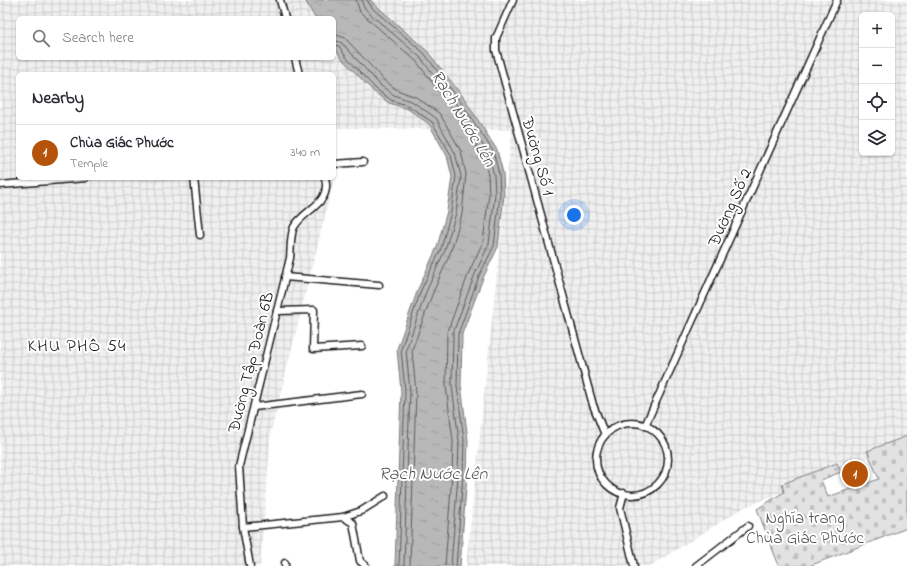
<!DOCTYPE html>
<meta charset="utf-8">
<style>
:root{--surface:#fff;--page:#f2f2f3;--text:#2b2b33;--muted:#7c7c81;--line:#e1e1e2;--accent:#b45309}
body{margin:0;font-family:"Indie Flower",sans-serif;background:var(--page);color:var(--text)}
.controls{position:absolute;right:12px;top:12px;display:grid;overflow:hidden;border-radius:6px;box-shadow:0 1px 3px #0004}
.controls button{width:36px;height:36px;display:grid;place-items:center;padding:0;border:0;border-bottom:1px solid var(--line);background:var(--surface);color:var(--text);font:20px sans-serif}
.you{position:absolute;left:574px;top:215px;width:14px;height:14px;margin:-10px;border:3px solid #fff;border-radius:50%;background:#1a73e8;box-shadow:0 0 0 6px #1a73e833}
.badge{display:grid;place-items:center;width:26px;height:26px;border-radius:50%;background:var(--accent);color:#fff;font-size:13px;font-weight:700}
.pin{position:absolute;translate:-50% -50%;border:2px solid #fff;box-shadow:0 1px 4px #0006}
.list{margin:0;padding:0;list-style:none}
h2{display:flex;justify-content:space-between;align-items:center;height:52px;margin:0;padding:0 16px;font-size:17px}
h2 small{font-size:13px;font-weight:400;color:var(--muted)}
.list li{display:grid;grid-template-columns:26px 1fr auto;gap:12px;align-items:center;box-sizing:border-box;height:56px;padding:0 16px;border-top:1px solid var(--line)}
.list b{display:block;font-size:15px;white-space:nowrap}
.list p{margin:0;font-size:13px;white-space:nowrap;color:var(--muted)}
.list em{font-size:13px;font-style:normal;color:var(--muted)}
.icon{flex:none;width:22px;height:22px;fill:none;stroke:currentColor;stroke-width:2;stroke-linecap:round;stroke-linejoin:round}
.map{position:relative;flex:none;width:907px;height:566px;overflow:hidden}
.search{position:absolute;background:var(--surface);box-shadow:0 1px 3px #0004;left:16px;top:16px;width:320px;height:44px;display:flex;align-items:center;gap:10px;box-sizing:border-box;padding:0 14px;border-radius:6px;color:var(--muted);font-size:15px}
.panel{position:absolute;background:var(--surface);box-shadow:0 1px 3px #0004;left:16px;top:72px;width:320px;height:108px;border-radius:6px}
.map>svg:first-child{display:block}
</style>
<div class="map">
<svg width="907" height="566" viewBox="0 0 907 566">
<defs>
<pattern id="industrial-grid" width="8" height="8" patternUnits="userSpaceOnUse"><rect width="8" height="8" fill="#f0f0f0"/><path d="M0 4h8M4 0v8" fill="none" stroke="#cdcdcd"/></pattern>
<pattern id="cemetery-stones" width="16" height="16" patternUnits="userSpaceOnUse"><rect width="16" height="16" fill="#e2e2e2"/><path d="M2 7V4a2 2 0 0 1 4 0v3zM10 15v-3a2 2 0 0 1 4 0v3z" fill="#c1c1c1"/></pattern>
<pattern id="water-ripples" width="26" height="14" patternUnits="userSpaceOnUse"><rect width="26" height="14" fill="#b8b8b8"/><path d="M2 4q2-2 4 0t4 0M15 11q2-2 4 0t4 0" fill="none" stroke="#9e9e9e"/></pattern>
</defs>
<rect width="100%" height="100%" fill="#fff"/>
<filter id="ink" filterUnits="userSpaceOnUse"><feTurbulence type="fractalNoise" baseFrequency=".025" numOctaves="2"/><feDisplacementMap in="SourceGraphic" scale="8" xChannelSelector="R" yChannelSelector="G"/><feConvolveMatrix kernelMatrix="1 2 1 2 8 2 1 2 1" color-interpolation-filters="sRGB"/></filter>
<g filter="url(#ink)">
<path fill="url(#industrial-grid)" fill-rule="evenodd" d="M0,0H907V441L743,508L650,566H466L512,130L334,128V74H18V178H332L333,183L271,432L260,566H0ZM862,15H892V153H862ZM18,18H334V58H18Z"/>
<path fill="url(#cemetery-stones)" stroke="#7f7f7f" d="M907,436V528L809,566H779L757,509L784,492L782,484L837,463L841,472L821,480L828,497L879,479L867,451Z"/>
<path fill="url(#water-ripples)" stroke="#7a7a7a" d="M305,0H370L427,51L464,98L497,150L503,173L504,195L498,247L483,278L462,334L461,385L468,440L467,475L460,566H395L401,391L397,349L418,289L437,247L447,211L452,177L447,156L429,124L408,109L389,103L374,92L343,60L334,47V18H315Z"/>
<g fill="none" stroke-linecap="round" stroke-linejoin="round">
<g stroke="#5a5a5a" stroke-width="1">
<path d="M356,0L360,12L416,61L451,107L483,156L488,175L489,194L483,242L469,272L447,333L446,386L453,441L452,475L445,566"/>
<path d="M362,0L363,6L369,13L420,57L456,104L488,153L494,175L495,194L489,244L475,274L453,333L452,386L459,441L458,475L451,566"/>
<path d="M367,0L373,9L424,53L460,101L493,151L499,174L500,195L494,246L479,276L458,334L457,386L464,440L463,475L456,566"/>
<path d="M334,34L345,38L384,80L397,90L416,97L440,114L461,151L466,174L462,214L451,251L432,295L412,350L416,392L410,566"/>
<path d="M334,40L342,43L380,85L394,95L413,102L436,118L455,153L461,176L456,213L445,250L426,292L406,350L410,391L404,566"/>
<path d="M334,45L339,46L346,57L376,89L391,100L409,106L432,122L451,155L456,176L451,212L441,249L421,290L401,349L405,391L399,566"/>
</g>
<g stroke="#1c1c1c" stroke-width="9">
<g id="street">
<path d="M280,0L285,18"/>
<path d="M513,0L496,38V50L593,405L605,435"/>
<path d="M295,58L299,74"/>
<path d="M334,164L363,162"/>
<path d="M194,178L200,235"/>
<path d="M0,185L85,178"/>
<path d="M285,277L379,285"/>
<path d="M277,311L314,310L313,349L362,346"/>
<path d="M254,407L362,394"/>
<circle cx="632" cy="459" r="36"/>
<path d="M645,426L837,0"/>
<path d="M624,493L620,508L634,566"/>
<path d="M343,517L353,523L360,561L366,566"/>
<path d="M243,527L343,517L361,511L385,496"/>
<path d="M285,563V566"/>
<path d="M250,566L243,527L239,466L290,258C291,250 290,235 294,227C304,209 332,204 325,178"/>
<path d="M696,566L748,526"/>
</g>
</g>
<use href="#street" stroke="#fff" stroke-width="6"/>
</g>
</g>
<g text-anchor="middle" stroke-width="4" stroke-linejoin="round" paint-order="stroke">
<g font-size="17" fill="#1c1c1c" stroke="#fff">
<text transform="translate(539 156) rotate(74)" y="6">Đường Số 1</text>
<text transform="translate(729 207) rotate(-66)" y="6">Đường Số 2</text>
<text transform="translate(250 362) rotate(-76)" y="6">Đường Tập Đoàn 6B</text>
</g>
<g font-size="17" fill="#575757" stroke="#fff">
<text x="805" y="523">Nghĩa trang<tspan x="805" dy="20">Chùa Giác Phước</tspan></text>
</g>
<g font-size="18" font-style="italic" fill="#5a5a5a" stroke="#fff">
<text transform="translate(464 118) rotate(59)" y="6">Rạch Nước Lên</text>
<text x="433" y="479">Rạch Nước Lên</text>
</g>
<g font-size="18" letter-spacing="1" fill="#1c1c1c" stroke="#fff">
<text x="77" y="351">KHU PHỐ 54</text>
</g>
</g>
</svg>
<div class="controls">
<button>+</button>
<button>−</button>
<button><svg class="icon" aria-label="locate" viewBox="0 0 24 24"><circle cx="12" cy="12" r="6"/><path d="M12 2v4M12 18v4M2 12h4M18 12h4"/></svg></button>
<button><svg class="icon" aria-label="layers" viewBox="0 0 24 24"><path d="M12 4l9 5-9 5-9-5zM3 14l9 5 9-5"/></svg></button>
</div>
<div class="you"></div>
<div class="pin badge" style="left:855px;top:474px">1</div>
<div class="search"><svg class="icon" aria-label="search" viewBox="0 0 24 24"><circle cx="10" cy="10" r="6"/><path d="M15 15l6 6"/></svg>Search here</div>
<section class="panel">
<h2>Nearby<small></small></h2>
<ul class="list">
<li><span class="badge">1</span><div><b>Chùa Giác Phước</b><p>Temple</p></div><em>340 m</em></li>
</ul>
</section>
</div>
